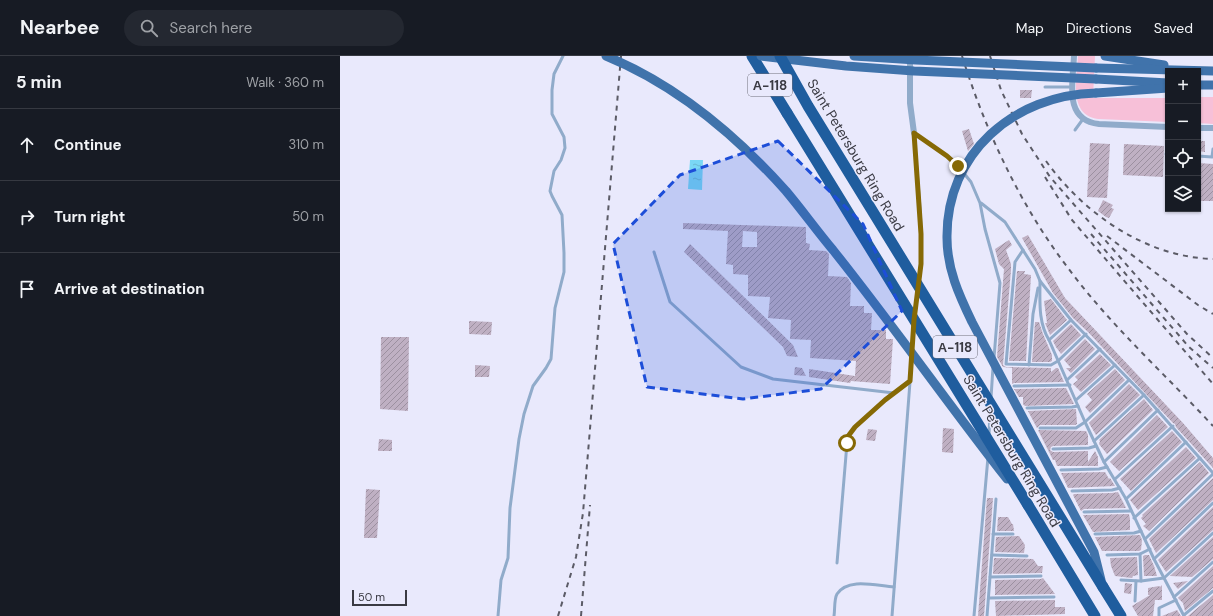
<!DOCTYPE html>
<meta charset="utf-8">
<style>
:root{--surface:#171b24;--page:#242831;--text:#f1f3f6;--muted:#9ea1a6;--line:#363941}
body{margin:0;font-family:"DM Sans",sans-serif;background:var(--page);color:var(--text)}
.controls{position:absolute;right:12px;top:12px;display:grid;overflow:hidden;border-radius:0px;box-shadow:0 1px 3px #0004}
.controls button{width:36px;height:36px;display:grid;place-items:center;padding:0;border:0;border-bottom:1px solid var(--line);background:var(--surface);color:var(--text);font:20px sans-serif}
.scale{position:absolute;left:12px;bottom:10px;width:55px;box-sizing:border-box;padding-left:4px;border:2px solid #3a3a43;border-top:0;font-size:11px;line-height:14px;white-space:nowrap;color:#3a3a43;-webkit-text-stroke:3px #e9e9fc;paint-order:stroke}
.stop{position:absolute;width:12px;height:12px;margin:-9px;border:3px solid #866905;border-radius:50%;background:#fff}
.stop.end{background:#866905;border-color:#fff;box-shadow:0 1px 4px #0008}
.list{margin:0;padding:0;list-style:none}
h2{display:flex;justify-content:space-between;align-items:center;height:52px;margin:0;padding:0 16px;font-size:17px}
h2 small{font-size:13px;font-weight:400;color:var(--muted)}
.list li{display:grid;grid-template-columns:26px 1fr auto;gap:12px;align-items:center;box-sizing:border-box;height:72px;padding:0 16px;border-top:1px solid var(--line)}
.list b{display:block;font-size:15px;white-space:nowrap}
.list em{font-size:13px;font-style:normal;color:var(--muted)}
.icon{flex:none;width:22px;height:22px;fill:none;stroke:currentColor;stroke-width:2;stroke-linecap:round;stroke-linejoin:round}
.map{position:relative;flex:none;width:873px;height:560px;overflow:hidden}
header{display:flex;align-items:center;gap:24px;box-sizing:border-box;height:56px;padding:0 20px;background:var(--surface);border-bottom:1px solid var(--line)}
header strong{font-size:19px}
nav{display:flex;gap:22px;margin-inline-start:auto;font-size:14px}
.search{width:280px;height:36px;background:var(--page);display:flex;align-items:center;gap:10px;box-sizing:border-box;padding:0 14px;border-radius:22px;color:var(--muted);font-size:15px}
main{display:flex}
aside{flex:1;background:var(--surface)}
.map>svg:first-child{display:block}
</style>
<header>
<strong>Nearbee</strong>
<div class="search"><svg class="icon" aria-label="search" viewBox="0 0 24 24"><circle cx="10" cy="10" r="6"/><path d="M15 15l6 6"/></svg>Search here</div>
<nav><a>Map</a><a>Directions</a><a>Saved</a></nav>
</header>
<main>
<aside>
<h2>5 min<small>Walk · 360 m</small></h2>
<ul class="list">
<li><svg class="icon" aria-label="ahead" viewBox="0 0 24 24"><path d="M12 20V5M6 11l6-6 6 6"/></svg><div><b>Continue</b></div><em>310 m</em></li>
<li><svg class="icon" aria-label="right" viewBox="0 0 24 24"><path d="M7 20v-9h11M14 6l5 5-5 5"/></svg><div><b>Turn right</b></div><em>50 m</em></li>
<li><svg class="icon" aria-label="arrive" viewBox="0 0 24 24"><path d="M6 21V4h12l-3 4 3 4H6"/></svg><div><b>Arrive at destination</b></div></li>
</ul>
</aside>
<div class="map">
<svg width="873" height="560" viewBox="0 0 873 560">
<defs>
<pattern id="water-ripples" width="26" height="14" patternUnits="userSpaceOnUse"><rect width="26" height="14" fill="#7ad8f5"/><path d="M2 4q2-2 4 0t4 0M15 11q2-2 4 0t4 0" fill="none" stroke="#6abad3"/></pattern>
<pattern id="building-hatch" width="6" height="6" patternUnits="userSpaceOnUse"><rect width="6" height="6" fill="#bfb0c3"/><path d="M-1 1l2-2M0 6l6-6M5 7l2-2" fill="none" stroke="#9c90a0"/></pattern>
</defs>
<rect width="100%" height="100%" fill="#e9e9fc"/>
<g fill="#f7c0d8">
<path d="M738,0H755L753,42H828V66L758,63C728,59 737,21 738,0Z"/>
<path d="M873,41V68L858,67V41Z"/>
</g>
<path fill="url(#water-ripples)" d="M350,104H363L362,134L348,133Z"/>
<g fill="url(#building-hatch)" fill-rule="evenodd">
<path d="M680,34H692L691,42H680Z"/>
<path d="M629,73L634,88L628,95L622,75Z"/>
<path d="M858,85H865V96L858,95Z"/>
<path d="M750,87L770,88L767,142L747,141Z"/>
<path d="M784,88L824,90L823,121L783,119Z"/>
<path d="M858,107L873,108V145H858Z"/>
<path d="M763,144L773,149L771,152L774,153L769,162L766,161L758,155Z"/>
<path d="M343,167L466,171V187L470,188L469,194L486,195L489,198L488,220L507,221L511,227L510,250H524V257H532L531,274H546V283H553L550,328L511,325L510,327L469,321V313L515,320L516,305L470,302L471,284L450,283L451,264L428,262L430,241L408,240V219L393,218V209L386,208L388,175L343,173ZM403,175L417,176V191H402Z"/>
<path d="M688,179L725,242L843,367L873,402V412L836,371L835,368L833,367L748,276L733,262L713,237L682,182Z"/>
<path d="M669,184L672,189L666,194L671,208V214L663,309L666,311L711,312V316L716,312H718L724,326L674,327L672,328V312L663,311L657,301L664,213L659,208L655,193Z"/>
<path d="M350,188L453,289L458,301L447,300L443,291L344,196Z"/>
<path d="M677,215H685L684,218L691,219L686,305H669Z"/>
<path d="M711,243L727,264L710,279L705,267H707L704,245Z"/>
<path d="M129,265L152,266L151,279L129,278Z"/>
<path d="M695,266H699L703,278L712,299V305L710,306H692Z"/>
<path d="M731,268L741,279L721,298L716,291L713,285Z"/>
<path d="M41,281H69L68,355L40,353Z"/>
<path d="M745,283L755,293L731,317L726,312H731L724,304Z"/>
<path d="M760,298L771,309L741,336L733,328L738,324L735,321Z"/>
<path d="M135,309L150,310L149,321H135Z"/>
<path d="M455,311L462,312L466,320L454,319Z"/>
<path d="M775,313L785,324L750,357L745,351L752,344L747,338Z"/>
<path d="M789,328L800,339L756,379L749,367L750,366Z"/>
<path d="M726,332L734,348L685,350L683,348V341H679L674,333Z"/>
<path d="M804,343L813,354L767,398L759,388L760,385L759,384Z"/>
<path d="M736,353L737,368L735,369H700L697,372L688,355Z"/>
<path d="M817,359L828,371L779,415L770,406Z"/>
<path d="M603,372L614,373L613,397L602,396Z"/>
<path d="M528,373L537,374L535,385L526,384Z"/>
<path d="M698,374L746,375L748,379V389L713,390L711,391L710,394L713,396L748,395V406L755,395L758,401V410H717L715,404H713Z"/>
<path d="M832,375L842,386L791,435L780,423Z"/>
<path d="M39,383L52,384V395H38Z"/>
<path d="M846,391L856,402L798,454L790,444Z"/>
<path d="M860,406L869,417L809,475L803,470L806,468L801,462L803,460L802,459Z"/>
<path d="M765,416L769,423L770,422L775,430L728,432L721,417Z"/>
<path d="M873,422V444L816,497L809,483Z"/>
<path d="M26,433L40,434L37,482H24Z"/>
<path d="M778,436L786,452L744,453L741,455L733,439L734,438L772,437Z"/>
<path d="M647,442H653L644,560H638Z"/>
<path d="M873,451V474L826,516L818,504Z"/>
<path d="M789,458L790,463V474L753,476L743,459Z"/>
<path d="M658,461H668L672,468H673L674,475H657Z"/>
<path d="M800,479L802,484L801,494L799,495H762L755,481Z"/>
<path d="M679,480L685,489L684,497L655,496L656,481Z"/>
<path d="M873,481V503L852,521L830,520Z"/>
<path d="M805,499H809L814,510L817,520H804L803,500Z"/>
<path d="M797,501L798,519L793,520L792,522L775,520L771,510L770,502Z"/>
<path d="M654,502L693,503L698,510H703L702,517L653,518Z"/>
<path d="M873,510V532L845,555L843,547L838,542Z"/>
<path d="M703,522L715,538L655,539V524L701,523Z"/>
<path d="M848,525L838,533L833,527Z"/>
<path d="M785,527L792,528L791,538L784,537Z"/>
<path d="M822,529V544H815L813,560H798L792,550L810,539H808V532L819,530L820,531Z"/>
<path d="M873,539V560H848Z"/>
<path d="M715,544V551H725V558L656,560L655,545Z"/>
<path d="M837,554L841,560H822Z"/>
</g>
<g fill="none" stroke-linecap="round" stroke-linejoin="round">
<g stroke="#90abca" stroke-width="3">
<path d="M705,31H733"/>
<path d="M735,74L743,63"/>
<path d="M574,77L607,100L618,110L631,126L640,147L645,173L660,227L654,302"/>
<path d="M574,77C577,125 585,176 579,225"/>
<path d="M826,98H828"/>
<path d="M858,100L872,101L873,93"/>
<path d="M641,147L665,166L695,213L700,225L731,264L804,339L873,417"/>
<path d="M683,194L675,206L666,308L711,309L718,305L746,278"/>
<path d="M314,196L330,246L401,311L433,323L554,337"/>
<path d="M700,225C700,245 698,266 709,284L745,366L764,406L786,443L814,503L844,560"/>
<path d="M575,258L578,236"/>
<path d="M709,284L731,264"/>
<path d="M572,294L574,270"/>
<path d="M689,309L693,258L698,232"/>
<path d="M727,324L760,293"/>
<path d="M674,330L730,329"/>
<path d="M651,342L653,311"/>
<path d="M736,344L775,309"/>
<path d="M687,352L732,351L738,350"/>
<path d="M700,372H736L745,366L789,324"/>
<path d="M649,380L650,353"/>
<path d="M754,385L804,339"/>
<path d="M713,393L749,392L756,390"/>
<path d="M764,406L818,354"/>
<path d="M721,414L759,413L767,411"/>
<path d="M775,423L833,370"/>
<path d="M732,435L772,434L780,432"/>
<path d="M786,443L846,386"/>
<path d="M744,456L791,455"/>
<path d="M794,462L860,402"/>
<path d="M653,478H673"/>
<path d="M755,478L794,477L801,475"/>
<path d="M805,483L873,418"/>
<path d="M800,498L801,525"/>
<path d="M652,499L687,500"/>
<path d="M767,499L800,498L810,493"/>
<path d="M814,503L873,447"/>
<path d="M497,507L507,387L509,379L515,371L545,344L569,325"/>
<path d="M650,521L701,520"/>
<path d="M781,524L801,525L824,522L873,477"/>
<path d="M834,541L873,506"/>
<path d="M649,542L714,541"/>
<path d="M795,545L796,525"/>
<path d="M844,559L873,535"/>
<path d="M158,560L161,524L168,502L170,452L179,383L184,358L193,330L206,312L211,303L215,252L224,216V197L222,159L212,140L210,135L214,115L221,104L225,92L224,81L212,58V34L214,18L223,0"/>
<path d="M494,560C495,554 494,543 497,538C508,521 537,530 554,531"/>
<path d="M552,560L572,300"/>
<path d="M634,560L648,401"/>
<path d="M647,560L656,443"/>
<path d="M819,560V552L836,544"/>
</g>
<g stroke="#90abca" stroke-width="6">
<path d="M734,0C733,26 723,64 759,68L828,71"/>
<path d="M570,2V47L574,77"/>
<path d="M858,72H873"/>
</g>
<g stroke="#4073ab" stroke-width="9">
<path d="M765,0L824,9"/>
<path d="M756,12L873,15"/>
<path d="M756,23L828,27"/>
<path d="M858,29H873"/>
<path d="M756,37L828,32"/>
</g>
<g stroke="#1f5d9e" stroke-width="11">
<path d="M412,0L447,57"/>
<path d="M688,449L755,560"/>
<path d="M763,531L781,560"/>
</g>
<g stroke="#5b5b66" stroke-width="2" stroke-dasharray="5 5" stroke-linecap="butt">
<path d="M622,0C646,76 680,149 728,212C771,270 825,318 873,370"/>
<path d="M650,0L661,34L682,78L710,121L847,278L873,302"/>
<path d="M706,105C744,158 806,201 873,203"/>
<path d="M705,121L732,164L873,328"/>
<path d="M751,178L849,291L873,312"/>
<path d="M767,180L858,249L873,258"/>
<path d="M218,560L236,501L243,457L281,0"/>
<path d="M241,560L250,449"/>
</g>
<g stroke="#4073ab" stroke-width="9">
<path d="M266,0C337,29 395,78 446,135C462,154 477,175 493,194C553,269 608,348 667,423"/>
<path d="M421,0L506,10L574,15L756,23"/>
<path d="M514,0L576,4L756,12"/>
<path d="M756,37C674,39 606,97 607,182C607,213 619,239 632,266L754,496L761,524"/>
</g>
<g stroke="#1f5d9e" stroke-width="11">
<path d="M440,0L468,50L763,531"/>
<path d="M447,57L688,449"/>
</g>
</g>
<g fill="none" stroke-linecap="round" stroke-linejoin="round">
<path stroke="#866905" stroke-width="5" d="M507,387L509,379L515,371L545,344L570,325L574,264L581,208V178L574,77L607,100L618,110"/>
</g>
<path fill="#1d4ed8" fill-opacity="0.2" stroke="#1d4ed8" stroke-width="3" stroke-dasharray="8 5" stroke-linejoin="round" d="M438,85L523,168L562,255L481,333L403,343L307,331L273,188L340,119Z"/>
<g text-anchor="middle" stroke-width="3" stroke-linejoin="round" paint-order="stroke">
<g fill="#e9e9fc" stroke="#6e6e7a" stroke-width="1">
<rect x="408" y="18" width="44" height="22" rx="3"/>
<rect x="593" y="280" width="44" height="22" rx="3"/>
</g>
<g font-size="13" font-weight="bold" fill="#3a3a43">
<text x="430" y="34">А-118</text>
<text x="615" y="296">А-118</text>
</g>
<g font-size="14" fill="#3a3a43" stroke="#e9e9fc">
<text transform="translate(516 99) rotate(59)" y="5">Saint Petersburg Ring Road</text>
<text transform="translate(672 395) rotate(59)" y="5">Saint Petersburg Ring Road</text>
</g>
</g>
</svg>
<div class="controls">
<button>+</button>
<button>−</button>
<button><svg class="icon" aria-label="locate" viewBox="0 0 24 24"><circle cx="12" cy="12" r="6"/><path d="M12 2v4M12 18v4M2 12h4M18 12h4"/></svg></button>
<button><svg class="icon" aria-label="layers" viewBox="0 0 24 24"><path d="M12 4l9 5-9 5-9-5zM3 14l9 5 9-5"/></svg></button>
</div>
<div class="scale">50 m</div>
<div class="stop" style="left:507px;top:387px"></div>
<div class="stop end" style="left:618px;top:110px"></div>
</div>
</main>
